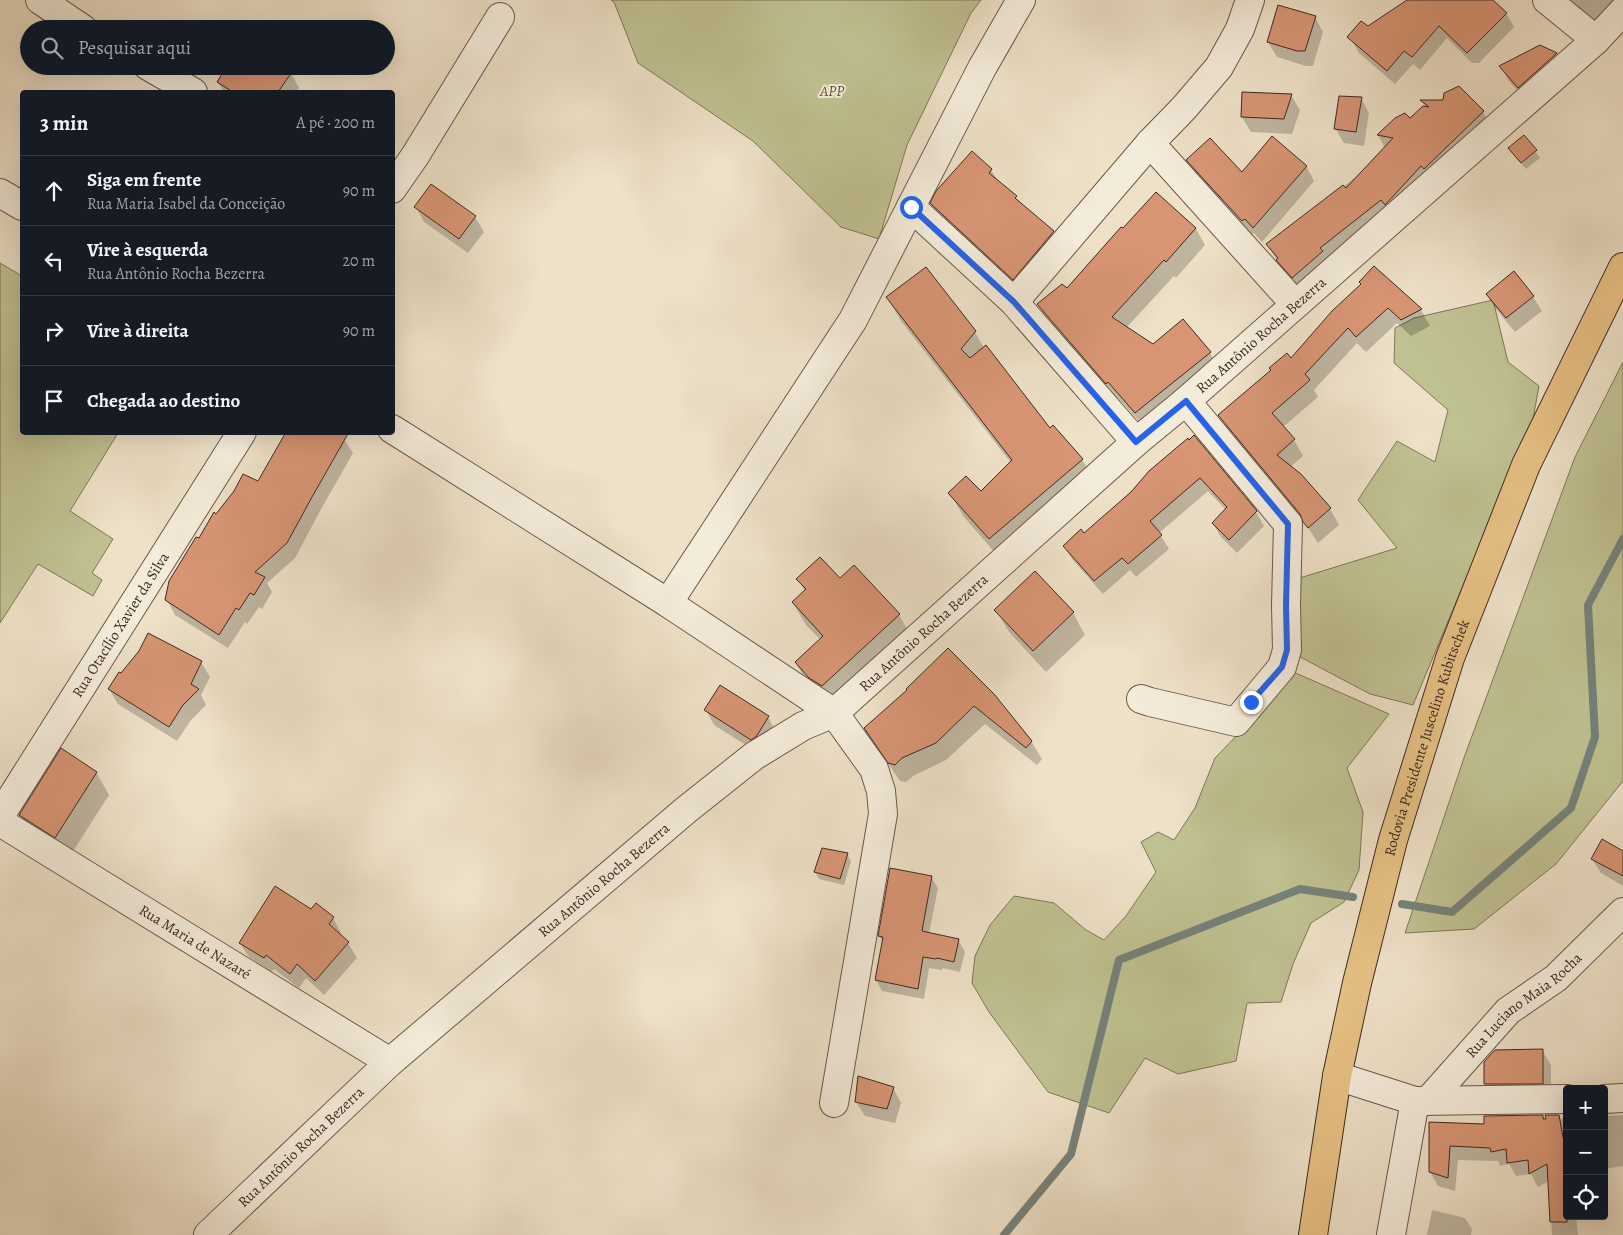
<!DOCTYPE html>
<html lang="pt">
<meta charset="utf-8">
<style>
:root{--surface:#171b24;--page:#20242c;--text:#f1f3f6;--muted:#9ea1a6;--line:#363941}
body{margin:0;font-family:Alegreya,serif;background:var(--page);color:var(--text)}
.controls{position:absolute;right:15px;bottom:15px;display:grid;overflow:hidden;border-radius:5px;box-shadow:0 5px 20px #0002}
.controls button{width:45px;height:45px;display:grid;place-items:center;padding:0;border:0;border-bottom:1px solid var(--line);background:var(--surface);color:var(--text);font:25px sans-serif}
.stop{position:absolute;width:15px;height:15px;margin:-11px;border:4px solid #2563eb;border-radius:50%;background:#fff}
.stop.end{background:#2563eb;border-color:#fff;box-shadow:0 1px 5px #0008}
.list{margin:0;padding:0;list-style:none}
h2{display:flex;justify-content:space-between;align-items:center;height:65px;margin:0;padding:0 20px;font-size:21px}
h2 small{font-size:16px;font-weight:400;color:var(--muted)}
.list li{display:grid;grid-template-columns:32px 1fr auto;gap:15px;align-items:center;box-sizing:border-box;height:70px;padding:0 20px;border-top:1px solid var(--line)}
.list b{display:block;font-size:19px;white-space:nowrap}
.list p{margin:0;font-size:16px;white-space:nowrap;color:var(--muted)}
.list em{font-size:16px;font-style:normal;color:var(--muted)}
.icon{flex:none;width:28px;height:28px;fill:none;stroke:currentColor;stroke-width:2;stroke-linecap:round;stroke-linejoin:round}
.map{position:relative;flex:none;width:1623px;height:1235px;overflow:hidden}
.search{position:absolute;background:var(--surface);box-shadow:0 5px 20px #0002;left:20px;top:20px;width:375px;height:55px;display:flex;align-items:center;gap:12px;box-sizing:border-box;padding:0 18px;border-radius:28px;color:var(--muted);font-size:19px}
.panel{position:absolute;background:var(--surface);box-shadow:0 5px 20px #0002;left:20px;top:90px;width:375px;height:345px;border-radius:5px}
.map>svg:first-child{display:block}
</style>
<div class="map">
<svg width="1623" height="1235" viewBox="0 0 1623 1235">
<rect width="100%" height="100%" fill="#eee1c8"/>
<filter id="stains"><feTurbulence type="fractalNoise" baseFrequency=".004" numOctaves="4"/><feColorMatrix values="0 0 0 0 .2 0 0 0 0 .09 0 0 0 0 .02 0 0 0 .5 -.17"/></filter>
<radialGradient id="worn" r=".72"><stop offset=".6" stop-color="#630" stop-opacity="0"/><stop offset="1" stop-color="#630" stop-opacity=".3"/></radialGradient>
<g fill="#c0c191" stroke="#7f7659">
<path d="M611,0H981L971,13L907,145L879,239L841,227L753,141L638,63L614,2Z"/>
<path d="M0,263L22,276V432L118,433L70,511L113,539L92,573L102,580L93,596L38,564L0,623Z"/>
<path d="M1493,300L1508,362L1539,386L1523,474L1467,576L1413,705L1370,694L1287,650L1290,581L1397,548L1358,500L1397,441L1435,462L1448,410L1394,363L1395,328L1414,318Z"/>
<path d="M1623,362V781L1556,864L1474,929L1405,933L1465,755L1575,457Z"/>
<path d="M1282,667L1389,714L1347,768L1363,812L1359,870L1344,902L1311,923L1293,964L1281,1002L1247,1003L1236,1061L1178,1074L1145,1058L1109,1113L1048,1092L989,1012L972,983L975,956L990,925L1014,896L1054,903L1086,930L1104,940L1126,916L1156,872L1141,842L1158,832L1174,840L1195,808L1215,758L1242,730Z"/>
</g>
<g fill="#0003">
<path d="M1413,0H1492L1506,13L1514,27L1479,63H1472L1447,38L1420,70L1413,64L1395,84L1359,53L1351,39Z"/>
<path d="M1561,0H1618L1598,29Z"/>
<path d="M1315,17L1323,32L1313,66H1306L1277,57L1268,42Z"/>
<path d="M1540,46L1556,54L1565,69L1527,102L1509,81L1500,66Z"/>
<path d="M291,73L299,88L296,92H224L218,82Z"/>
<path d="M1459,87L1483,112L1491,127L1301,292L1286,275L1267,244L1360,174L1385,148L1378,135L1396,119L1410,120L1426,108L1422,101L1444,102Z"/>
<path d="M1243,93L1291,95L1300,110L1292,134L1251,132L1242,117Z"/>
<path d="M1361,98L1369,113L1364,146L1344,143L1335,128Z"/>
<path d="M1524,136L1540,158L1526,169L1514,155Z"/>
<path d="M1188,160L1242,174L1306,166L1314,181L1262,242L1254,233L1251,235L1196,175Z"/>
<path d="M991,170L1000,184L1053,232L1061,246L1021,293L940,218L932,203Z"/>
<path d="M1156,194L1196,229L1205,245L1176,278L1174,276L1126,328L1153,346L1183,321L1210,353L1220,369L1145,428L1118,398L1116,399L1048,321L1038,305L1067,290Z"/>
<path d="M416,207L475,217L484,232L468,253L424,222Z"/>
<path d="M1374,268L1421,310L1430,326L1411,336L1397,323L1366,352L1357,343L1314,390L1318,397L1283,427L1294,440L1303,456L1290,467L1300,475L1330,509L1339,525L1318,543L1305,523L1229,431L1220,415L1291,360L1362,285Z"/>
<path d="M1487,294L1533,297L1542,311L1515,332L1496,309Z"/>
<path d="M887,297L975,332L984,348L1050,429L1082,459L1095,483L1003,562L964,517L950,493H981L1011,463L901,321Z"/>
<path d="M1194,437L1256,512L1264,526L1237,553L1221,537L1213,524L1226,510L1208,491L1159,533L1169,549L1136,577L1130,570L1103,594L1072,559L1064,546L1084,534Z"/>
<path d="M344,439L353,453L320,511L295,558L267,583L272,592L262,609L259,607L247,624L245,622L228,648L175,615L167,600L200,540L217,515L258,483Z"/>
<path d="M798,579L840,580L899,615L912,637L835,708L809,685L796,663L821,640L806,625L793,603L805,592Z"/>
<path d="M996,610L1073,613L1085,635L1046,672L1009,632Z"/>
<path d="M948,650L1031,741L1042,759L1037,765L985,724L946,760L913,776L906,782L900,781L876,746L865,728L908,690Z"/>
<path d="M201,662L210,677L201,695L206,705L191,720L177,741L118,704L109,689Z"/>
<path d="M706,710L768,717L776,732L760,754L714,725Z"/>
<path d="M96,772L109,795L68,859L33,838L20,815Z"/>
<path d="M823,849L847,854L851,861L844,885L819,879L815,872Z"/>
<path d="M1623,852V886L1601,873L1592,859Z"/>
<path d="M931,877L938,888L929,934L958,940L965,952L960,972L943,968L942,970L929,968L924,999L882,991L876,980L883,942L879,936Z"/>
<path d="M312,911L333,918L341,933L339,935L348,943L357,958L324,995L306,978L299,988L274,969L272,972L249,957L240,943Z"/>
<path d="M1542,1050L1551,1065V1098L1494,1099L1485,1084V1062Z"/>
<path d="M893,1088L901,1103L895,1123L865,1116L856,1102Z"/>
<path d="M1623,1115V1166L1604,1169V1116Z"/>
<path d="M1543,1116L1545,1120L1559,1116L1561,1119L1567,1118V1216H1576L1578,1235H1552L1549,1181L1538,1187L1531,1174L1516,1176L1509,1164L1500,1166L1498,1161L1458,1160L1455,1191L1438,1186L1430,1172L1431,1124L1486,1125Z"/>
<path d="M1432,1210L1465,1218L1472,1229L1471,1235H1427Z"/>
</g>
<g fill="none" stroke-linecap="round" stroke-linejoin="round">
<g stroke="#75827b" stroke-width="8">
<path d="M1402,904L1452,912L1571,808L1595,737L1588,605L1623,539"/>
<path d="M1004,1235L1071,1154L1119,960L1300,889L1353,897"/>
</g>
</g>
<g fill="#d79574" stroke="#3e2a21">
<path d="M1407,0H1493L1507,13L1467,53L1439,26L1412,57L1404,51L1387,71L1347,37L1361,21L1368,26Z"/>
<path d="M1278,5L1316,16L1305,51H1297L1267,42Z"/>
<path d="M1540,45L1557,53L1518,88L1499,66Z"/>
<path d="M227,66H296L278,92H233L217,82Z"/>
<path d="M1459,86L1484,111L1424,169L1421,166L1385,205L1381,200L1320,248L1323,251L1292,278L1276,260L1278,258L1266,244L1343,185L1346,188L1393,138L1377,135L1395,118L1405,113L1410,118L1423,106L1429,107L1420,100H1443L1444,93Z"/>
<path d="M1242,92L1292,94L1284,119L1241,117Z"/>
<path d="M1339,96L1362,97L1356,132L1334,129Z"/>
<path d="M1524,135L1537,150L1521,163L1508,148Z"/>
<path d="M1272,136L1307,166L1253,228L1245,219L1242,221L1186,160L1210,138L1242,172Z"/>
<path d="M972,151L992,169L989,173L1017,196L1015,198L1054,231L1013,280L930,203L936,191Z"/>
<path d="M431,184L476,216L459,239L414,207Z"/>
<path d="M1156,192L1196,228L1166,262L1164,260L1112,317L1153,344L1183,319L1211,352L1135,413L1108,382L1106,384L1037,304L1062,284L1067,288L1121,227L1123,228Z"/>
<path d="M1374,266L1422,309L1401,320L1388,308L1356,337L1348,328L1305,374L1310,380L1272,413L1295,439L1277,455L1301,474L1331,508L1308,528L1303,522L1300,514L1218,415L1271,370L1269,368L1287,353L1291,358L1332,311L1361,284L1359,282Z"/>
<path d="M926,267L976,331L961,349L970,358L986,345L1050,428L1053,425L1083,459L989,539L948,493L966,476L981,491L1012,460L886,297Z"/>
<path d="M1514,271L1534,296L1506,318L1486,294Z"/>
<path d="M286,432H349L312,497L287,543L255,572L265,577L254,595L250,593L239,610L236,608L219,635L165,600L169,581L196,537L199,538L214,512L216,514L234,491L243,474L258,481Z"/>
<path d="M1194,435L1257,511L1229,540L1212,523L1227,507L1200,478L1150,521L1162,535L1128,564L1122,558L1094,581L1063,546L1081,529L1084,533L1131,492L1149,471L1188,438L1189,440Z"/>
<path d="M820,557L840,578L854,565L900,614L822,686L809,678L795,662L823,636L792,602L806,589L796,579Z"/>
<path d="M1035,571L1074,612L1033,651L994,610Z"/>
<path d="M148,633L202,661L191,684L199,689L183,705L169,727L108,689L119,672L121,673L139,651Z"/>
<path d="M948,648L994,694L1032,741L1026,748L974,706L936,743L902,758L895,765L888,763L864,728L907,690L906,689Z"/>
<path d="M720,685L769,716L756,737L751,740L704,710Z"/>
<path d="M61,748L97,772L55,838L19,815Z"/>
<path d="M1602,839L1623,851V876L1591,859Z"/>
<path d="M822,848L848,853L840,879L814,872Z"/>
<path d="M890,868L932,876L922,931L959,939L954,962L937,958L936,959L923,957L918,989L875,980L883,937L878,936Z"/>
<path d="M275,886L311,909L316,903L334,917L329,924L349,942L315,981L297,964L290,974L266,955L264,958L239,943Z"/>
<path d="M1543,1049V1084H1484V1062L1495,1050Z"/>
<path d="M858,1076L894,1087L887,1109L855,1102Z"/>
<path d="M1543,1115V1119H1546L1545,1115H1559L1567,1159V1222H1550L1547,1164L1529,1174L1528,1160L1507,1163L1506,1149L1491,1152L1490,1148L1450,1146L1448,1178L1429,1172V1122L1484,1124V1116Z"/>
</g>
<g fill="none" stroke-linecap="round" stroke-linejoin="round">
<g stroke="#6a584b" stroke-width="30">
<g id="minor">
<path d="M40,0L83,29"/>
<path d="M1547,0L1596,40"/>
<path d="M148,66L193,92"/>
<path d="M1150,143L1295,304"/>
<path d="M392,189L415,156L500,17"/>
<path d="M0,193L22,206"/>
<path d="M911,207L1014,302L1136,442"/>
<path d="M1014,302L1150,143L1184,108L1219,67L1240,29L1250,0"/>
<path d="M392,429L668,603L834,713L874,769L881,791L883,814L834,1103"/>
<path d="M668,603L853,320L982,68L1021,0"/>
<path d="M1141,699L1150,702L1236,722L1282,667L1287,650L1286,605L1288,524L1186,401"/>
<path id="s1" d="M0,816L242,432"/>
<path id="s2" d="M0,822L390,1062"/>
<path d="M1337,1076L1415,1101L1391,1235"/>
<path d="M1604,1099L1623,1098"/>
<path d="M1417,1101L1567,1099"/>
<path id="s3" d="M1428,1101L1508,1011L1556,978L1623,912"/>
</g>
</g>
<g stroke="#6a584b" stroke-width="30">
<g id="tertiary">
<path id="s4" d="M208,1235L390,1062L686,810L754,756L803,726L834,713L1136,442L1186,401L1596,40L1623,11"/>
</g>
</g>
<g stroke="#3e2a21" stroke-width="30">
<g id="trunk">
<path id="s5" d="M1313,1235L1337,1076L1357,983L1393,840L1450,658L1526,465L1623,267"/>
</g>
</g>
<use href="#minor" stroke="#f4ecdb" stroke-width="28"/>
<use href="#tertiary" stroke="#f4ecdb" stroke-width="28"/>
<use href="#trunk" stroke="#e7c084" stroke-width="28"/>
</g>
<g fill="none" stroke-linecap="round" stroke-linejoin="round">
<path stroke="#2563eb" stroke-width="6" d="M911,207L1014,302L1136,442L1186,401L1288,524L1286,606L1287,650L1282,667L1251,702"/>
</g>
<g text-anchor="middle" stroke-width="4" stroke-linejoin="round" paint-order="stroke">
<g font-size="15" font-style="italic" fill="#5e503d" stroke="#f4ecdb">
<text x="832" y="96">APP</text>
</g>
<g font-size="15" fill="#3e2a21" stroke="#f4ecdb">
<text dy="5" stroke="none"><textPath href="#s4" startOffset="1388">Rua Antônio Rocha Bezerra</textPath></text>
<text dy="5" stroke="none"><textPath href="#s1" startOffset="226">Rua Otacílio Xavier da Silva</textPath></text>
<text dy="5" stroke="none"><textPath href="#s4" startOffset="938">Rua Antônio Rocha Bezerra</textPath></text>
<text dy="5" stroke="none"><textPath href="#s5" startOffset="511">Rodovia Presidente Juscelino Kubitschek</textPath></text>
<text dy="5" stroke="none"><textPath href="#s4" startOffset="532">Rua Antônio Rocha Bezerra</textPath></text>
<text dy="5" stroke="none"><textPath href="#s2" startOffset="229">Rua Maria de Nazaré</textPath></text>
<text dy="5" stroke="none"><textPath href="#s3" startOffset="136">Rua Luciano Maia Rocha</textPath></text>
<text dy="5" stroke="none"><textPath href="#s4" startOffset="128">Rua Antônio Rocha Bezerra</textPath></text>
</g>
</g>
<rect width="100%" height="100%" filter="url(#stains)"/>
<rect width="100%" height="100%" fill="url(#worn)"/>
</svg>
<div class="controls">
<button>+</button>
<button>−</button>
<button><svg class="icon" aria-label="locate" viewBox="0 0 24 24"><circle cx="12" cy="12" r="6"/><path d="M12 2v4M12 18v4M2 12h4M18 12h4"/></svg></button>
</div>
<div class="stop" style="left:911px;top:207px"></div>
<div class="stop end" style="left:1251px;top:702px"></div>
<div class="search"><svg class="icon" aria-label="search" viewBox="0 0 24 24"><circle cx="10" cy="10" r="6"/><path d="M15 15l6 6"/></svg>Pesquisar aqui</div>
<section class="panel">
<h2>3 min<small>A pé · 200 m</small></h2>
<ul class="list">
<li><svg class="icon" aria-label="ahead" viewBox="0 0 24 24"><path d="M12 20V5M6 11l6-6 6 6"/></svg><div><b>Siga em frente</b><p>Rua Maria Isabel da Conceição</p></div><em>90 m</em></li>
<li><svg class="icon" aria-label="left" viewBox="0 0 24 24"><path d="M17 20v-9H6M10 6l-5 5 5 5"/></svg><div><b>Vire à esquerda</b><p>Rua Antônio Rocha Bezerra</p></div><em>20 m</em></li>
<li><svg class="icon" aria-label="right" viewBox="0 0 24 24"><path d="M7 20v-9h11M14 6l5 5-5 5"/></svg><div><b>Vire à direita</b></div><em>90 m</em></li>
<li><svg class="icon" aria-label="arrive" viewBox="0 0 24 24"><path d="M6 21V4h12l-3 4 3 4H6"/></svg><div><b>Chegada ao destino</b></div></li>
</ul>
</section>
</div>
